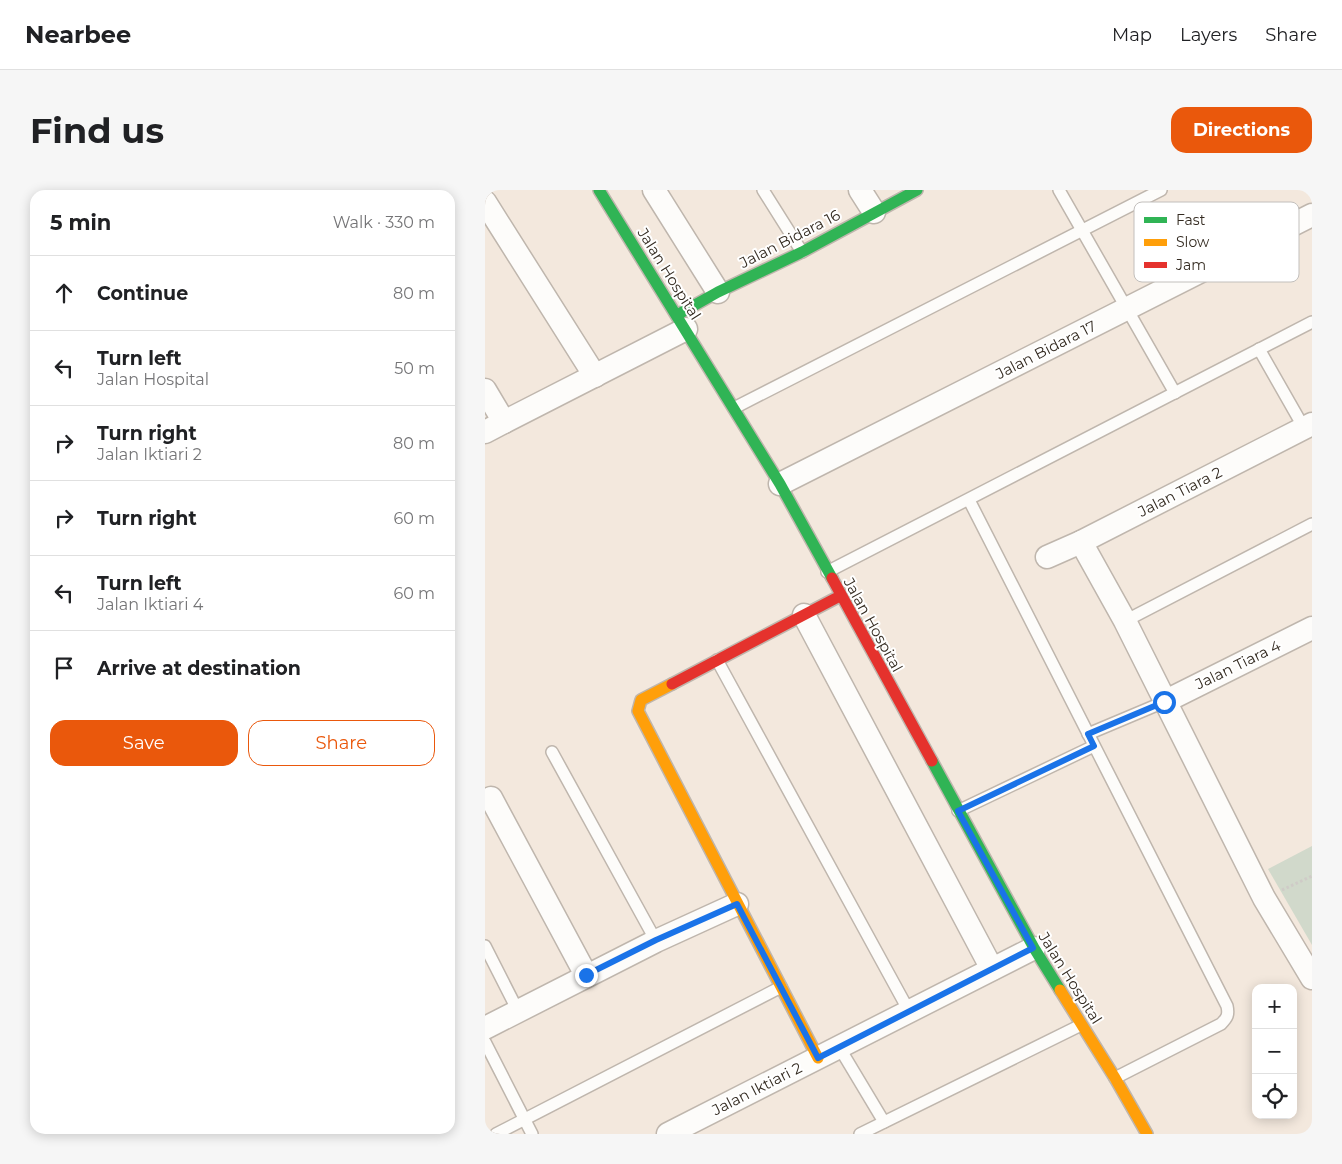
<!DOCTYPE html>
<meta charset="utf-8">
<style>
:root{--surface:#fff;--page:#f6f6f6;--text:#202124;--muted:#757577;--line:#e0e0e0;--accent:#ea580c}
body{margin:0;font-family:Montserrat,sans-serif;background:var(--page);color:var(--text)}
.controls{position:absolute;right:15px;bottom:15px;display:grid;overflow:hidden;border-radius:10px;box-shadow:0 2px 12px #0003}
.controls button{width:45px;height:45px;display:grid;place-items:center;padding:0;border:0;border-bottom:1px solid var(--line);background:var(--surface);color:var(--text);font:25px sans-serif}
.stop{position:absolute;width:15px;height:15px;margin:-11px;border:4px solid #1a73e8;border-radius:50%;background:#fff}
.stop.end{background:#1a73e8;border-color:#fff;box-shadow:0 1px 5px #0008}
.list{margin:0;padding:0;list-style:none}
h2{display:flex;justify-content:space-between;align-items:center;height:65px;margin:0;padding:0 20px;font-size:21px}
h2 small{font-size:16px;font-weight:400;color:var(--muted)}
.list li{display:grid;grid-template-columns:32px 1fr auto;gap:15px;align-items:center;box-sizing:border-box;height:75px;padding:0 20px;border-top:1px solid var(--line)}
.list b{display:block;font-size:19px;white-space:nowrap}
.list p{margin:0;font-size:16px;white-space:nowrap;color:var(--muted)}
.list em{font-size:16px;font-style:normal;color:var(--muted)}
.actions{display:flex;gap:10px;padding:15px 20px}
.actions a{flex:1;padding:11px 0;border:1px solid var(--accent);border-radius:15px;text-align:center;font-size:18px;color:var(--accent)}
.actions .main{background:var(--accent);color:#fff}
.icon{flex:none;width:28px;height:28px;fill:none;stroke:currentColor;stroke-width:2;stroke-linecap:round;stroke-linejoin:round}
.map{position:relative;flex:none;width:827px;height:944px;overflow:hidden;border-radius:15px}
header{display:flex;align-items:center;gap:30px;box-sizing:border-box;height:70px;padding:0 25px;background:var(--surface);border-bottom:1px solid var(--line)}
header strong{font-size:24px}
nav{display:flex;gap:28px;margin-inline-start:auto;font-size:18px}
.intro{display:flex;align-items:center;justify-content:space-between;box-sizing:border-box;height:120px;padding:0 30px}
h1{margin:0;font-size:35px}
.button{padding:12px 22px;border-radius:15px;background:var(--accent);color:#fff;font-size:18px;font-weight:700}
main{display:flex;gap:30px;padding:0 30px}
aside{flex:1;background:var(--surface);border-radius:15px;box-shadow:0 2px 12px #0003}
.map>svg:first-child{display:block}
</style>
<header>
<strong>Nearbee</strong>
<nav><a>Map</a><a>Layers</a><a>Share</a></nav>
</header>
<div class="intro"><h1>Find us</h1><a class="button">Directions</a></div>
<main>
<aside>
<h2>5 min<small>Walk · 330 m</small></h2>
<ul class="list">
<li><svg class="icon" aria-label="ahead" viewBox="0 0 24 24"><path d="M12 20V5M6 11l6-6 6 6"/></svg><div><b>Continue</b></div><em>80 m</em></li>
<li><svg class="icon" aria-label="left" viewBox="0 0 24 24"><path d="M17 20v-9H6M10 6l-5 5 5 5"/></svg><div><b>Turn left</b><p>Jalan Hospital</p></div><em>50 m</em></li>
<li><svg class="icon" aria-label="right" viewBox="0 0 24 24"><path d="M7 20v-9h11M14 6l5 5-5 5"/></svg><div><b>Turn right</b><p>Jalan Iktiari 2</p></div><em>80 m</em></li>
<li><svg class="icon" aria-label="right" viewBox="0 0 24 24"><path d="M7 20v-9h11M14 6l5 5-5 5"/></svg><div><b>Turn right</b></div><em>60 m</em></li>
<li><svg class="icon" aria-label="left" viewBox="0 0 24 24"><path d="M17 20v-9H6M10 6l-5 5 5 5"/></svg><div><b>Turn left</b><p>Jalan Iktiari 4</p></div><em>60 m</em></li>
<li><svg class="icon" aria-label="arrive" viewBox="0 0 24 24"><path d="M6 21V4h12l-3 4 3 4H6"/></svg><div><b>Arrive at destination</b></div></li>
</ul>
<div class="actions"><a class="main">Save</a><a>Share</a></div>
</aside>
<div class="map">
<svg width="827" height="944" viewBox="0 0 827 944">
<rect width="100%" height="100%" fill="#f3e8dd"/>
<path fill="#d1d9cb" d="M827,656V755L783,679Z"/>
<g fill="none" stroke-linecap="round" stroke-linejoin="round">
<g stroke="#bfb6ad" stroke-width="14">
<g id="lane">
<path d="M278,0L317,62"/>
<path d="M574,0L690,203"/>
<path d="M774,159L819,238"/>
<path d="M249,218L676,0"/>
<path d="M484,310L742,816C744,825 742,828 736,834L630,888"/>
<path d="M342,382L827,132"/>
<path d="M640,431L827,334"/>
<path d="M232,470L424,821"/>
<path d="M603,544L679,512"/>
<path d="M67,562L171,751"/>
<path d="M473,621L609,556"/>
<path d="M0,756L33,821"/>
<path d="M0,852L47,944"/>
<path d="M354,857L399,932"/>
<path d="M11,944L296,797"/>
<path d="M375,944L596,835"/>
</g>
</g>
<g stroke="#bfb6ad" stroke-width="25">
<g id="street">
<path d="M169,0L233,102"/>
<path d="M375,0L389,22"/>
<path d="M0,12L110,186"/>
<path d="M0,200L19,232L201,139"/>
<path d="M0,242L19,232"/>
<path d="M295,294L827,25"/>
<path d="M596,352L640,431L779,708L827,788"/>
<path d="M562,367L596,352L827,234"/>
<path d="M319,425L507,779"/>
<path d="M679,512L827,438"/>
<path d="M6,608L101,785"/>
<path d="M0,838L171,751L252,714"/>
<path d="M183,944L549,758"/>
</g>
</g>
<g stroke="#bfb6ad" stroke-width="14">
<g id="fast">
<path d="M114,0L295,294L347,388"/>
<path d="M192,125L233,102L317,62L432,0"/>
<path d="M447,571L549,758L575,800"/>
</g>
</g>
<g stroke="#bfb6ad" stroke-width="14">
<g id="slow">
<path d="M187,494L156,510L153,521L333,868"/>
<path d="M575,800L630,888L662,944"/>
</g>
</g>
<g stroke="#bfb6ad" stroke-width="14">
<g id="jam">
<path d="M347,388L447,571"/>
<path d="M187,494L355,406"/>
</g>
</g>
<path stroke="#cfcbc7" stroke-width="3" stroke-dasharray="2.5 2.5" stroke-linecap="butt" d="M797,700L827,686"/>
<use href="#lane" stroke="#fdfcfa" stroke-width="11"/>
<use href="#street" stroke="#fdfcfa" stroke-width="22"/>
<use href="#fast" stroke="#30b455" stroke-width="11"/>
<use href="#slow" stroke="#ff9f0a" stroke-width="11"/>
<use href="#jam" stroke="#e5322d" stroke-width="11"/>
</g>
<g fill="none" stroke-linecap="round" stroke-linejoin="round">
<path stroke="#1a73e8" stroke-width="6" d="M101,785L171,750L252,714L333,868L548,758L473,621L609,556L603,544L679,512"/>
</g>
<g text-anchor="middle" stroke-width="4" stroke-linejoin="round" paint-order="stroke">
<g font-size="15" fill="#342b21" stroke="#fff">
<text transform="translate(305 49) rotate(-27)" y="5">Jalan Bidara 16</text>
<text transform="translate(184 84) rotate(58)" y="5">Jalan Hospital</text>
<text transform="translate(561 160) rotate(-27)" y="5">Jalan Bidara 17</text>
<text transform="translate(695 302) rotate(-27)" y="5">Jalan Tiara 2</text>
<text transform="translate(388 435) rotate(61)" y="5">Jalan Hospital</text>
<text transform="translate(753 475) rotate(-26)" y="5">Jalan Tiara 4</text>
<text transform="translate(585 788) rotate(58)" y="5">Jalan Hospital</text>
<text transform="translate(272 899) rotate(-27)" y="5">Jalan Iktiari 2</text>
</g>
</g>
<rect x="649" y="12" width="165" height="80" rx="8" fill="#fff" stroke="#c2bfbc" stroke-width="1"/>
<rect x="659" y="27" width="23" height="6" fill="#30b455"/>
<rect x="659" y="49" width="23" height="7" fill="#ff9f0a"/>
<rect x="659" y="72" width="23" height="6" fill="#e5322d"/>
<g font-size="14" fill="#342b21">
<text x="691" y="35">Fast</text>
<text x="691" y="57">Slow</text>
<text x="691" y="80">Jam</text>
</g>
</svg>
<div class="controls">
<button>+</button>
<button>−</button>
<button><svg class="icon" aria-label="locate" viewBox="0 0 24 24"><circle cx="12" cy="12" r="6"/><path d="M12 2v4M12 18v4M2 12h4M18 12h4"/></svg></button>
</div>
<div class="stop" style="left:679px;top:512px"></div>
<div class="stop end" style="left:101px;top:785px"></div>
</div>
</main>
